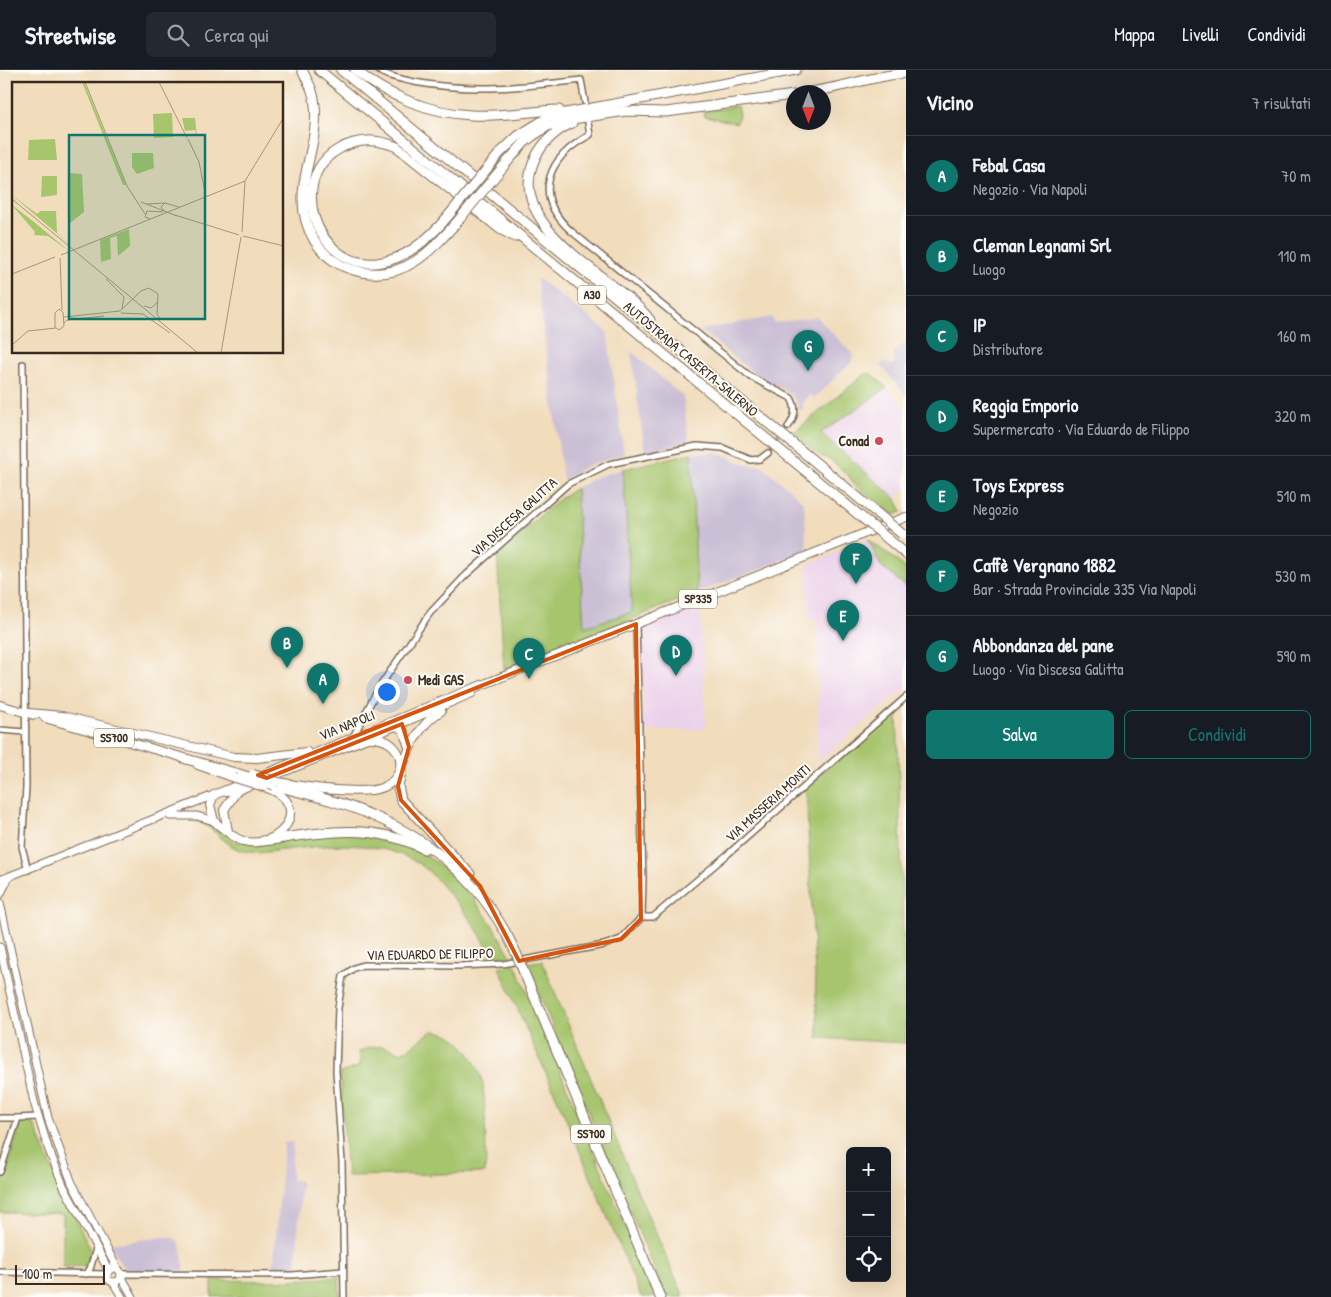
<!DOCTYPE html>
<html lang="it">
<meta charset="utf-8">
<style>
:root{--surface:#171b24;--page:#242831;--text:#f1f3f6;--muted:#9ea1a6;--line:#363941;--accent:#0f766e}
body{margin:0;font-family:"Patrick Hand",sans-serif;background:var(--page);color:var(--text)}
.controls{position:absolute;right:15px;bottom:15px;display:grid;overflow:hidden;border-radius:8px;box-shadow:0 5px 20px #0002}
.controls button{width:45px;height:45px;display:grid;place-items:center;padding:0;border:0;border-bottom:1px solid var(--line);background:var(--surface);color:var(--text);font:25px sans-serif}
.compass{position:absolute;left:786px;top:15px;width:45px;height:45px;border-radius:50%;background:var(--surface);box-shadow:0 5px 20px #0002;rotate:180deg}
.scale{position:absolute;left:15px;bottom:12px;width:90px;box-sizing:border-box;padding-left:5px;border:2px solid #3b2a1e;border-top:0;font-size:14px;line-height:18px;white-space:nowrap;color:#3b2a1e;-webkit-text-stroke:4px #fdfcf7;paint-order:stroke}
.you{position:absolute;left:386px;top:621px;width:18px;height:18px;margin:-12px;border:4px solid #fff;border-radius:50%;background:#1a73e8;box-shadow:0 0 0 8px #1a73e833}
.badge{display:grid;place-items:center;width:32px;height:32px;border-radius:50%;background:var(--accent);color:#fff;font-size:16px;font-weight:700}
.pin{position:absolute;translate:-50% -41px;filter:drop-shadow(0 1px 2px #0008)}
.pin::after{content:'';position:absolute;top:26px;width:18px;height:15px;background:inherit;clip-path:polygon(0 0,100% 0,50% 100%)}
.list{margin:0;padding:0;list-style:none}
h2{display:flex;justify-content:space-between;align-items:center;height:65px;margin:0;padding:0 20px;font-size:21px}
h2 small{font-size:16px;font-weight:400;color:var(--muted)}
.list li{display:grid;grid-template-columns:32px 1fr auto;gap:15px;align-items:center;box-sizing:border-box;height:80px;padding:0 20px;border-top:1px solid var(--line)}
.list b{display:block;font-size:19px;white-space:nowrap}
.list p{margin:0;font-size:16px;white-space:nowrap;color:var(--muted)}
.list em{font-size:16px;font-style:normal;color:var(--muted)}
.actions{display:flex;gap:10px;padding:15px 20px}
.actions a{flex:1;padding:11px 0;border:1px solid var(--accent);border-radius:8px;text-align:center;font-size:18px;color:var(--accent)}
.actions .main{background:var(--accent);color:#fff}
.icon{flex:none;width:28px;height:28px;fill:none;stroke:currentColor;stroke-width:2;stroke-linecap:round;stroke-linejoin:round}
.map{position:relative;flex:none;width:906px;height:1227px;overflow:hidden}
header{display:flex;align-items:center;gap:30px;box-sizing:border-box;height:70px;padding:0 25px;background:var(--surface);border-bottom:1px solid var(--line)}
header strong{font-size:24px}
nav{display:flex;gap:28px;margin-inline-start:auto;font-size:18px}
.search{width:350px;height:45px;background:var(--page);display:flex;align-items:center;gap:12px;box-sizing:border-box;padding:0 18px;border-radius:8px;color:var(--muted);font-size:19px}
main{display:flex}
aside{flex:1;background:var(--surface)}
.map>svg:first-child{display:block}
</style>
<header>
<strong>Streetwise</strong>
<div class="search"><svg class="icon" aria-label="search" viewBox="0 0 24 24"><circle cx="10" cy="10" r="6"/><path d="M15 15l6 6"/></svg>Cerca qui</div>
<nav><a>Mappa</a><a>Livelli</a><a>Condividi</a></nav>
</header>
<main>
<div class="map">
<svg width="906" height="1227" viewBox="0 0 906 1227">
<rect width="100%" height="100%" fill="#fdfcf7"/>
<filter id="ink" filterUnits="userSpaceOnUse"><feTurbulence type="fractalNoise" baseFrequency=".02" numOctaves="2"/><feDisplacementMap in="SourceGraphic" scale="10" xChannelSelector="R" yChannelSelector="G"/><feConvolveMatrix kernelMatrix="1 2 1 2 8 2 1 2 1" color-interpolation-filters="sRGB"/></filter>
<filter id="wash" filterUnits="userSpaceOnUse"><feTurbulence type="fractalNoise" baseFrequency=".0096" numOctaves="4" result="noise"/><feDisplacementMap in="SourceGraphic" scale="20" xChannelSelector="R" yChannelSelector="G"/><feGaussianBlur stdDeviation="1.12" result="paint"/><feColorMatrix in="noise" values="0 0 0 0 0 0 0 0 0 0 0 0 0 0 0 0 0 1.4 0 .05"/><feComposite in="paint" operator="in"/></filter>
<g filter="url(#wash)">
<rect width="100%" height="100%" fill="#f1dcbb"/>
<g fill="#ecd1ea">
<path d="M887,318L906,341V417L896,429L821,363Z"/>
<path d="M868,469L880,495L906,517V617L818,691V549H809L807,495Z"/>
<path d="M700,535L706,659L643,661L642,565L651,554Z"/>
</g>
<g fill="#cbbfd5">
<path d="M537,208L607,261L624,384L588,395L563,411Z"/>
<path d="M772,247L774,253L817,247L853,285L852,292L814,328L810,325L803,331V338L801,340H798L797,333L790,323L755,304L700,260Z"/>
<path d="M906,272V325L880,295L884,292L892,295L895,292L894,282Z"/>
<path d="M631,281L683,327L689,372L645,382Z"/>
<path d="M715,382L747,395L763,396L804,433L807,481L697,523L691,383Z"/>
<path d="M623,399L632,542L584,558L576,418L598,406Z"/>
<path d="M293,1072L291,1110L301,1111L296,1202L273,1201L284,1073Z"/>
<path d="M164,1167L175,1168L180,1174L185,1201H130L122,1195L109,1174Z"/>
</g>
<g fill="#a6c56d" stroke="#707846">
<path d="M737,36L739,44L737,53L704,46L703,42Z"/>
<path d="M865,304H871L887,318L821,363L896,429L902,442L894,445L856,416L848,405L832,391L819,385L793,363Z"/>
<path d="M691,383L697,523L504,600L497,483L562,427L576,418L584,557L632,542L623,399Z"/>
<path d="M868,469L906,498V517L880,495Z"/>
<path d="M897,637L906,973L818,968L806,716Z"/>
<path d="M191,748L211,753L235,772C274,769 332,759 369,764C439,774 481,832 513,890L494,892C485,868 467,844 450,825C440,814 431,801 418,793C369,764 310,778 257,783C250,782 243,782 237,779C219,770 212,753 190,750Z"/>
<path d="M542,891L642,1132L684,1227H666L526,893Z"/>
<path d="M515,894L655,1227H641L564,1044L499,897Z"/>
<path d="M433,961C458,961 475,988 482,1010C485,1018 487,1092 485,1103L347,1106L340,1003L358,997L361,990L359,982C372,974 388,975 401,983C414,977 421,967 433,961Z"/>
<path d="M21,1053L34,1054L61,1120L92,1182L85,1196L63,1197V1144L0,1142V1121Z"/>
<path d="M339,1207L340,1227H212V1210L273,1211Z"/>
</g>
</g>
<g filter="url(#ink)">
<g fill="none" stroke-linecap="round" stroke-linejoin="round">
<path stroke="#cdb89c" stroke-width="5" stroke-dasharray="5 2.5" stroke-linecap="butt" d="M768,383L788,357"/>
<g stroke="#7b6855" stroke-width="8">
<g id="street">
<path d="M378,0C387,7 402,9 414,12C473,23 522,17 581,10L585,32"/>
<path d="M588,53L590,65C548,87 531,125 571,161L751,307L791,328C797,338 795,348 788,357"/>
<path d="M23,294L26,717L22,777L28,800"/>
<path d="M0,660L25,662"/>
<path d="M353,667L378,619L430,543L465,506L568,414L609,394L697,376L723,378L751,390L760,389L768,383"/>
<path d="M642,847H653L728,784L906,627"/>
<path d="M0,1048H18"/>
<path d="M0,1102L18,1048L38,1047"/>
<path d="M0,1202L107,1204"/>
<path d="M86,1204L90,1199L96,1179"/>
<path d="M121,1204L292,1205L343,1201"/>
<path d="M344,1227L342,1092L336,1001L338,938L343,906L354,898L363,895L459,896L503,894L604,875L621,869L642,847L643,808L636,554"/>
</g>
</g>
<g stroke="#7b6855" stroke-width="9">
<g id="secondary">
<path d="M170,746H197L214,751"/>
<path d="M0,810L214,725"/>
<path d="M0,825L9,807"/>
<path d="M0,833L48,1048L72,1113L117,1198"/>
<path d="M0,877L34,1032L48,1078L64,1117L109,1201"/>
<circle cx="114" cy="1205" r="7"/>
<path d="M121,1206L133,1227"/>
<path d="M113,1212L122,1227"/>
</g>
</g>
<g stroke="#7b6855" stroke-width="10">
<g id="primary">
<path d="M0,635L34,645"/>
<path d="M29,643L62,646L234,687L257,688L307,682"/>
<path d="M45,648L188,689"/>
<path d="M395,655L403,660L409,677"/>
<path d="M198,695L235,708"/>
<path d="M402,698C410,675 420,654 441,641"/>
<path d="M279,712C301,717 365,726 384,717C411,704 403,668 371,668"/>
<path d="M226,722L238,720L367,668L472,623"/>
<path d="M214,725L459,624L906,447"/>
<path d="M214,725L210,735L214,751C222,758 233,768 243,771C282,781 315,732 264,717"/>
<path d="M228,761L224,740L237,721"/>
</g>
</g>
<g stroke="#7b6855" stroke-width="11">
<g id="highway">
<path d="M302,0C308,12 314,21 315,35C318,62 308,87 304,114C298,156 319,194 362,202C405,210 431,181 457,152"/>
<path d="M319,0L865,450"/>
<path d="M341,0L878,444"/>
<path d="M355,0C387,26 430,43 471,45C500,47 530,41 559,40"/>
<path d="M809,22C842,18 872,6 906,3"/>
<path d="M572,53C553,62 539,75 532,96C510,162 617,207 650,250"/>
<path d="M500,83L518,66L550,46L796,0"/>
<path d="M508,91L525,72L534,65L548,56L566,50L626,41L666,42L794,25"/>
<path d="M449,145C347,269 267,119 339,79C359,68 377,69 397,77L500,159L515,167"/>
<path d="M888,469L906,484"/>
<path d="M183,688L242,705"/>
<path d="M401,702L398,716L401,730L470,804"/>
<path d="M273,715C305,724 340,731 371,745C436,772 486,818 516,883"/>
<path d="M263,771C320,763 369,751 424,779"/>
<path d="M523,900L660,1227"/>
</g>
</g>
<use href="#street" stroke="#fff" stroke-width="5"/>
<use href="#secondary" stroke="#fff" stroke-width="7"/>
<use href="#primary" stroke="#fff" stroke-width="8"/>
<use href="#highway" stroke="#fff" stroke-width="9"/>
<g stroke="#7b6855" stroke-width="10" stroke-linecap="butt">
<g id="primary-bridge">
<path d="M253,704L279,712"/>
<path d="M235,708L264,717"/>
</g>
</g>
<g stroke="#7b6855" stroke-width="11" stroke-linecap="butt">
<g id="highway-bridge">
<path d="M449,145L500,83"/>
<path d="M457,152L508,91"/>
<path d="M878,444L902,464"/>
<path d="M865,450L888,469"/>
<path d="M242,705L273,715"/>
<path d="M516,883L523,900"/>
</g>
</g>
<use href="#primary-bridge" stroke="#fff" stroke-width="8"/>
<use href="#highway-bridge" stroke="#fff" stroke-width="9"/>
</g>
</g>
<path fill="none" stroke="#d7540e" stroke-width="4" stroke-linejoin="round" d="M636,554L641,849L621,869L519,891L480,816L401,730L398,716L409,677L402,654L267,708L258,705Z"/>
<g fill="#d1495b" stroke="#fdfcf7" stroke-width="2">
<circle cx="879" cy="371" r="5"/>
<circle cx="408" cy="610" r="5"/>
</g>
<g text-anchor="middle" stroke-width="4" stroke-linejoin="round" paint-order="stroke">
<g fill="#fdfcf7" stroke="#75695f" stroke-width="1">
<rect x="578" y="215.5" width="28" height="19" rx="4"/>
<rect x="679" y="519.5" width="38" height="19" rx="4"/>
<rect x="94" y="658.5" width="40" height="19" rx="4"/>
<rect x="571" y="1054.5" width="40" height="19" rx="4"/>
</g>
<g font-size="12" font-weight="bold" fill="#3b2a1e">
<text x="592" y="229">A30</text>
<text x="698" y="533">SP335</text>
<text x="114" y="672">SS700</text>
<text x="591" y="1068">SS700</text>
</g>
<g font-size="14" fill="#3b2a1e" stroke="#fdfcf7">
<text transform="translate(691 289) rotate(40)" y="5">AUTOSTRADA CASERTA-SALERNO</text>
<text transform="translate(514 447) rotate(-42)" y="5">VIA DISCESA GALITTA</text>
<text transform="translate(347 655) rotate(-22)" y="5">VIA NAPOLI</text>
<text transform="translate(768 733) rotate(-42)" y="5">VIA MASSERIA MONTI</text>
<text transform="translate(430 884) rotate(-1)" y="5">VIA EDUARDO DE FILIPPO</text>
</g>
<g font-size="14" font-weight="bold" fill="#3b2a1e" stroke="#fdfcf7" text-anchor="end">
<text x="869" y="376">Conad</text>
<text x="418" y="615" text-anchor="start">Medi GAS</text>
</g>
</g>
<g transform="translate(12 12)">
<rect width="271" height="271" fill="#f1dcbb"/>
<path d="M70,0H72L114,103H111ZM160,31L161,55L142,56L141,32ZM170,36H183L185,56L183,48L173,49ZM43,57L45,78H16L17,58ZM120,71H141L142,86L125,92L120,85ZM57,91L70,92L72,130L58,141ZM30,94H45V113L29,115ZM0,113L25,132L29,129H44L45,151L63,167ZM0,123L22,140L57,169L36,154L22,153L23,150ZM117,147L118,164L106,174L105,154L98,156L99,177L89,180L88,158Z" fill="#a6c56d"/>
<path fill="none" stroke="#a8957c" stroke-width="1" d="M73,0L115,104L133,132M147,0L175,56M176,57L187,80L194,115M0,117L186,271M129,120L165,134M135,122L153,121M152,129L149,125L153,121L167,125M163,133L227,153M138,137L133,135L135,129L151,130M230,150L233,99M231,154L272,164M49,173L233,99L272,35M48,176L50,228M0,192L43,175M94,197L112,215L110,227M132,224L139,226L146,220M47,227L51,230L52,244L47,248L43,245V231ZM109,231L131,232L158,251M52,235L108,229L129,209L137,206L146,212L145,232L149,238M52,241L55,238L92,234M0,263L16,249L44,246M209,271L229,155"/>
<path fill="#0f766e" fill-opacity="0.15" stroke="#0f766e" stroke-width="2.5" d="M57,53H193V237H57Z"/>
<rect width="271" height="271" fill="none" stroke="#3b2a1e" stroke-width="2.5"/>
</g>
</svg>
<div class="controls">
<button>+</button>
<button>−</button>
<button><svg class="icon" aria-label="locate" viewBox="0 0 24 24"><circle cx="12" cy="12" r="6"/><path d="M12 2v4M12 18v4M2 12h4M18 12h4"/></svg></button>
</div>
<svg class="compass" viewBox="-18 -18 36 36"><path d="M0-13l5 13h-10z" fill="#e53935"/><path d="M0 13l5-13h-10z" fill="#9ea1a6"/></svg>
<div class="scale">100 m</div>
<div class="you"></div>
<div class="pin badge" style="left:323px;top:634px">A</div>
<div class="pin badge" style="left:287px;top:598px">B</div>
<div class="pin badge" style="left:529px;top:609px">C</div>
<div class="pin badge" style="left:676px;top:606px">D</div>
<div class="pin badge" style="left:843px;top:571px">E</div>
<div class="pin badge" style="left:856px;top:514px">F</div>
<div class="pin badge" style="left:808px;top:301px">G</div>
</div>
<aside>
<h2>Vicino<small>7 risultati</small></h2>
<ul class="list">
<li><span class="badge">A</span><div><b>Febal Casa</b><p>Negozio · Via Napoli</p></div><em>70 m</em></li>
<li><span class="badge">B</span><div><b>Cleman Legnami Srl</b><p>Luogo</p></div><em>110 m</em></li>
<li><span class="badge">C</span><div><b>IP</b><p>Distributore</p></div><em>160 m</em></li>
<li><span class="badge">D</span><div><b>Reggia Emporio</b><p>Supermercato · Via Eduardo de Filippo</p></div><em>320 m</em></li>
<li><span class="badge">E</span><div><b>Toys Express</b><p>Negozio</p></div><em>510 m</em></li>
<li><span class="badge">F</span><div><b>Caffè Vergnano 1882</b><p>Bar · Strada Provinciale 335 Via Napoli</p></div><em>530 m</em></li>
<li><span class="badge">G</span><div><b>Abbondanza del pane</b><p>Luogo · Via Discesa Galitta</p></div><em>590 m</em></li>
</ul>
<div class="actions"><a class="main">Salva</a><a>Condividi</a></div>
</aside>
</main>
